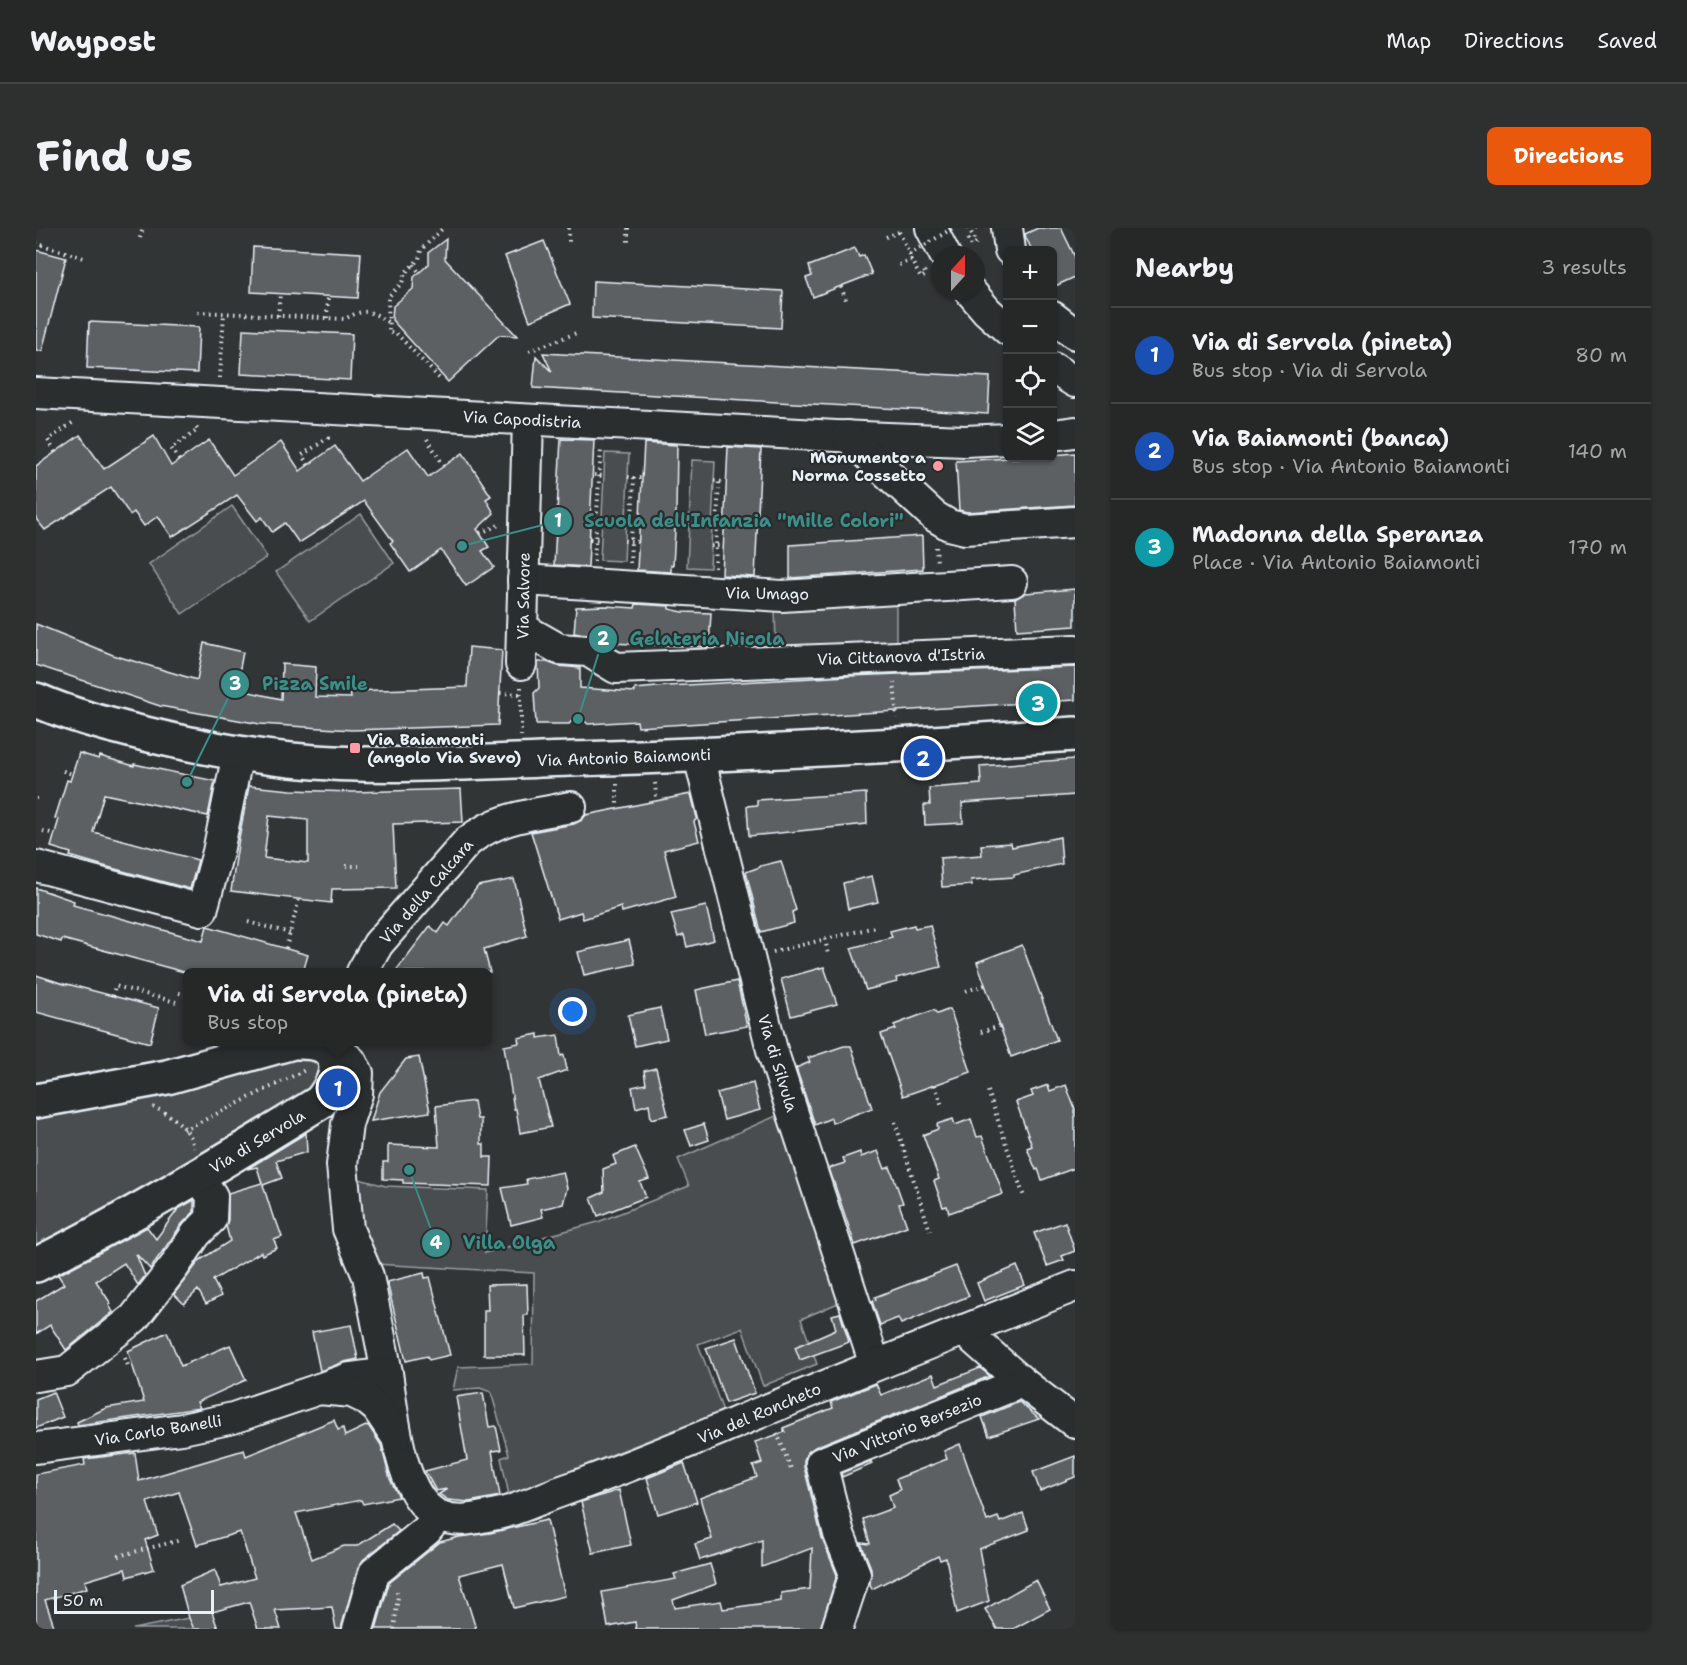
<!DOCTYPE html>
<meta charset="utf-8">
<style>
:root{--surface:#262828;--page:#2e3030;--text:#f1f3f6;--muted:#a4a6a8;--line:#424445;--accent:#ea580c}
body{margin:0;font-family:"Shantell Sans",sans-serif;background:var(--page);color:var(--text)}
.controls{position:absolute;right:18px;top:18px;display:grid;overflow:hidden;border-radius:9px;box-shadow:0 2px 4px #0004}
.controls button{width:54px;height:54px;display:grid;place-items:center;padding:0;border:0;border-bottom:2px solid var(--line);background:var(--surface);color:var(--text);font:30px sans-serif}
.compass{position:absolute;left:895px;top:18px;width:54px;height:54px;border-radius:50%;background:var(--surface);box-shadow:0 2px 4px #0004;rotate:21deg}
.scale{position:absolute;left:18px;bottom:15px;width:160px;box-sizing:border-box;padding-left:6px;border:3px solid #e8f1f8;border-top:0;font-size:16px;line-height:21px;white-space:nowrap;color:#e8f1f8;-webkit-text-stroke:4px #2a2d2e;paint-order:stroke}
.you{position:absolute;left:537px;top:784px;width:21px;height:21px;margin:-15px;border:4px solid #fff;border-radius:50%;background:#1a73e8;box-shadow:0 0 0 9px #1a73e833}
.badge{display:grid;place-items:center;width:39px;height:39px;border-radius:50%;background:var(--accent);color:#fff;font-size:20px;font-weight:700}
.pin{position:absolute;translate:-50% -50%;border:3px solid #fff;box-shadow:0 2px 6px #0006}
.popup{position:absolute;left:147px;top:740px;width:309px;height:78px;box-sizing:border-box;display:grid;place-content:center;border-radius:9px;background:var(--surface);filter:drop-shadow(0 2px 4px #0005);font-size:20px;white-space:nowrap;color:var(--muted)}
.popup b{font-size:22px;color:var(--text)}
.popup::after{content:'';position:absolute;left:50%;top:100%;margin-left:-12px;border:12px solid transparent;border-top-color:var(--surface)}
.list{margin:0;padding:0;list-style:none}
h2{display:flex;justify-content:space-between;align-items:center;height:78px;margin:0;padding:0 24px;font-size:26px}
h2 small{font-size:20px;font-weight:400;color:var(--muted)}
.list li{display:grid;grid-template-columns:39px 1fr auto;gap:18px;align-items:center;box-sizing:border-box;height:96px;padding:0 24px;border-top:2px solid var(--line)}
.list b{display:block;font-size:22px;white-space:nowrap}
.list p{margin:0;font-size:20px;white-space:nowrap;color:var(--muted)}
.list em{font-size:20px;font-style:normal;color:var(--muted)}
.icon{flex:none;width:33px;height:33px;fill:none;stroke:currentColor;stroke-width:2;stroke-linecap:round;stroke-linejoin:round}
.map{position:relative;flex:none;width:1039px;height:1401px;overflow:hidden;border-radius:9px}
header{display:flex;align-items:center;gap:36px;box-sizing:border-box;height:84px;padding:0 30px;background:var(--surface);border-bottom:2px solid var(--line)}
header strong{font-size:28px}
nav{display:flex;gap:33px;margin-inline-start:auto;font-size:21px}
.intro{display:flex;align-items:center;justify-content:space-between;box-sizing:border-box;height:144px;padding:0 36px}
h1{margin:0;font-size:42px}
.button{padding:15px 27px;border-radius:9px;background:var(--accent);color:#fff;font-size:21px;font-weight:700}
main{display:flex;gap:36px;padding:0 36px}
aside{flex:1;background:var(--surface);border-radius:9px;box-shadow:0 2px 4px #0004}
.map>svg:first-child{display:block}
</style>
<header>
<strong>Waypost</strong>
<nav><a>Map</a><a>Directions</a><a>Saved</a></nav>
</header>
<div class="intro"><h1>Find us</h1><a class="button">Directions</a></div>
<main>
<div class="map">
<svg width="1039" height="1401" viewBox="0 0 1039 1401">
<rect width="100%" height="100%" fill="#323536"/>
<filter id="ink" filterUnits="userSpaceOnUse"><feTurbulence type="fractalNoise" baseFrequency=".0167" numOctaves="2"/><feDisplacementMap in="SourceGraphic" scale="12" xChannelSelector="R" yChannelSelector="G"/><feConvolveMatrix kernelMatrix="1 2 1 2 8 2 1 2 1" color-interpolation-filters="sRGB"/></filter>
<g filter="url(#ink)">
<g fill="#494d4f" stroke="#989fa4" stroke-width="1.5">
<path d="M569,225L593,226L588,333L564,332Z"/>
<path d="M656,232L679,233L674,340L651,339Z"/>
<path d="M196,278L231,329L146,386L113,336Z"/>
<path d="M325,286L358,335L274,393L240,344Z"/>
<path d="M860,373V422H740L739,377Z"/>
<path d="M260,824L282,831L285,841L276,866L0,1022V886Z"/>
<path d="M740,888L809,1072L765,1091L781,1136L727,1158L706,1100L662,1116L687,1183L473,1267L465,1230L473,1227L455,1164L444,1160L417,1162L422,1139L497,1136L498,1045L339,1036L326,1002L319,950L350,958L452,962L449,1025L562,994L653,958L642,931Z"/>
<path d="M154,1389L158,1401H97L153,1390Z"/>
</g>
<g fill="#5c6063" stroke="#e8f1f8" stroke-width="1.5" fill-rule="evenodd">
<path d="M1002,0H1025L1039,29V49L1017,59V22H996L990,10L989,6Z"/>
<path d="M410,11L409,31L481,108L463,107L412,154L356,92L357,78L377,61L378,49L393,36V24Z"/>
<path d="M508,13L534,76L494,93L469,28Z"/>
<path d="M217,19L325,25L322,70L215,64Z"/>
<path d="M819,20L823,29L828,27L836,46L777,69L770,50L776,48L773,38Z"/>
<path d="M0,22L30,30L6,123L0,122Z"/>
<path d="M557,53L747,63L745,100L556,90Z"/>
<path d="M53,94L163,99L161,145L51,140Z"/>
<path d="M207,101L316,106L314,152L205,146Z"/>
<path d="M507,125L954,149L952,186L497,160L500,128L516,144Z"/>
<path d="M44,207L68,241L118,208L135,238L173,212L197,247L245,214L264,243L299,218L324,253L372,220L392,249L427,225L455,268L450,271L458,285L441,301L453,319L446,323L458,339L430,358L405,322L374,344L354,315L357,313L328,273L263,315L249,295L236,304L226,289L221,293L201,267L136,309L122,288L108,298L98,284L94,287L75,259L9,302L0,291V238Z"/>
<path d="M525,211L558,212L552,339L518,337Z"/>
<path d="M608,215L641,217L640,286L637,337H635V344L601,342Z"/>
<path d="M692,219L725,221L719,349L686,347Z"/>
<path d="M1039,225V277L931,284L923,282L920,233L973,230H1017V227Z"/>
<path d="M886,308L887,341L754,350V317Z"/>
<path d="M1039,361V398L981,402L979,371L989,365Z"/>
<path d="M600,376L633,378V381L647,384L675,385L673,419L572,415L554,406L538,405L540,379L569,378L599,380Z"/>
<path d="M0,396L77,427L161,452L168,415L207,424L200,461L245,471L246,436L280,439L279,469L315,470L314,463L431,459L433,419L466,422L462,497L316,502L224,496L124,478L0,437Z"/>
<path d="M502,434H511L522,438L544,440V460L599,464V461L632,458L813,448L1039,439V472L602,499L601,493L552,496L542,487L533,496H500L498,465L503,460Z"/>
<path d="M43,525L63,531L64,528L98,538V536L179,553L172,588L68,566L57,604L162,632L154,661L68,638L34,628L35,625L15,619L23,591L19,590L31,552L34,553Z"/>
<path d="M1039,531V567L926,575L927,595L889,597L888,577H894L893,560L945,556L944,538Z"/>
<path d="M213,558L255,562L317,564L425,561L427,594L357,596L360,660L296,661L295,675L195,663L203,610ZM233,588L272,592V635L228,630Z"/>
<path d="M830,565L831,596L713,608L711,578L721,577V572Z"/>
<path d="M655,566L661,590L658,594L663,613L628,622L640,669L586,684L585,679L547,691L545,684L522,691L495,604L538,596L546,592L550,587Z"/>
<path d="M1024,609L1026,636L978,647V649L935,652L936,657L906,659L904,630L946,627L945,617L975,615L976,619Z"/>
<path d="M745,633L760,682L756,684L758,695L725,704L710,644L724,639V638Z"/>
<path d="M836,648L842,674L812,681L807,655Z"/>
<path d="M478,651L491,708L448,721L454,744H359L394,698L402,705L409,695L413,698L442,658Z"/>
<path d="M0,660L38,673L37,677L167,713L171,698L272,727L267,744H148L26,711L25,714L0,706Z"/>
<path d="M670,678L678,712L651,719L648,707L642,709L635,686Z"/>
<path d="M878,697L879,700L894,697L905,739L860,750L861,754L830,762L815,720L856,709L854,703Z"/>
<path d="M593,712L599,736L548,747L542,724Z"/>
<path d="M986,717L1021,812L975,829L941,734Z"/>
<path d="M788,739L801,776L755,788L745,751Z"/>
<path d="M0,747L31,757V756L123,780L114,815L0,784Z"/>
<path d="M701,753L711,798L669,806L660,762Z"/>
<path d="M624,780L631,811L599,818L592,787Z"/>
<path d="M914,781L935,844L867,868L845,806L860,801L858,797L898,782L901,786Z"/>
<path d="M502,806V810L522,807L525,828L528,827L531,842L503,852L515,899L484,905L480,881H478L468,818L483,815L482,810Z"/>
<path d="M808,818H815L836,880L796,895L795,890L779,897L760,840L774,834L772,830Z"/>
<path d="M383,829L394,884L335,893L344,864L370,831Z"/>
<path d="M620,840L632,887L615,891L613,876L600,880L596,859L610,856L608,843Z"/>
<path d="M717,855L724,882L688,892L681,865Z"/>
<path d="M1012,857L1014,863L1030,857L1039,881V940L1006,952L1002,941L1000,942L991,920L996,918L980,874L997,868L995,863Z"/>
<path d="M438,873L441,891H445V916H448V929H456L455,958L367,955V952L347,951V934H352V917L403,919L400,878Z"/>
<path d="M917,891L919,897L935,891L941,909L946,908L967,966L913,985L911,978L907,979L898,953L903,951L887,907L902,901L901,896Z"/>
<path d="M668,896L673,912L655,918L649,902Z"/>
<path d="M270,905L271,924L240,933L246,950L227,957L238,992H240L246,1009L238,1012L241,1020L226,1027L225,1024L177,1052L185,1068L170,1076L162,1062L148,1076L138,1066L164,1032L194,1013L190,998L192,992V965L226,955L221,939L211,941Z"/>
<path d="M599,919L613,951L604,954L610,969L562,988L555,970L568,964L567,941L580,936L577,928Z"/>
<path d="M842,923L849,941L854,939L867,975L863,976L871,998L819,1017L793,940L809,935L807,930L824,924L825,929Z"/>
<path d="M527,944L531,960L527,976L505,981L507,989L475,997L466,960L491,956L490,951Z"/>
<path d="M158,972V984L146,996L114,1041L100,1026L109,1048L102,1057L88,1035L60,1053L75,1076L73,1077L77,1084L30,1122L14,1097L0,1106V1073L28,1056L22,1047L111,999L120,1011L142,981Z"/>
<path d="M1029,994L1039,1023L1026,1028L1028,1032L1011,1038L998,1005Z"/>
<path d="M920,1038L933,1068L865,1096L862,1090L844,1097L836,1073L840,1072L839,1069Z"/>
<path d="M981,1038L989,1057L948,1073L941,1055Z"/>
<path d="M388,1045L389,1050L394,1049L414,1127L393,1132L391,1128L370,1133L351,1054Z"/>
<path d="M491,1056L492,1087H488L489,1127H448V1082H452L451,1057Z"/>
<path d="M804,1085L813,1114L764,1132L759,1119L800,1101L796,1087Z"/>
<path d="M315,1097L322,1131L308,1134L284,1143L276,1104Z"/>
<path d="M131,1104L145,1138L194,1117L210,1152L161,1174L164,1180L42,1197L41,1194L70,1180L108,1174L92,1123Z"/>
<path d="M700,1110L719,1165L690,1175L670,1120Z"/>
<path d="M944,1140L954,1148L779,1219L772,1224L768,1232V1239L786,1310L801,1347L784,1401H600L599,1394L572,1399L566,1364L640,1351L638,1346L674,1336L680,1356L637,1372L639,1380L685,1373L687,1381L745,1373V1365L774,1361L776,1320L726,1339V1312L664,1332L659,1316L676,1311L664,1270L721,1249L717,1238L726,1235L719,1214L749,1204L747,1200L797,1180L795,1174L840,1156L845,1167L897,1146L901,1157Z"/>
<path d="M17,1164L27,1189L0,1200V1171Z"/>
<path d="M447,1165L453,1199L460,1198L465,1222L456,1223L464,1268L433,1274L412,1272L403,1266L411,1261L400,1263L389,1243L431,1232L420,1169Z"/>
<path d="M983,1174L1003,1191L953,1208L946,1189Z"/>
<path d="M298,1192L302,1202L307,1200L309,1208L332,1197L345,1217L354,1251L363,1269L327,1276L325,1272L260,1285L276,1331L308,1318H321L356,1296L363,1303L327,1332L322,1340L305,1401H300L296,1379L239,1382L245,1401H222L213,1374L176,1384L182,1401H158L153,1390L144,1357L179,1342L185,1359L219,1350L204,1304L161,1317L143,1264L111,1274L122,1307L109,1312L118,1341L91,1349L89,1341L49,1353L51,1360L9,1372L19,1401H0V1246L49,1237L48,1231L99,1225L103,1253L208,1222L210,1228Z"/>
<path d="M924,1216L951,1293L962,1289L964,1294L987,1285L993,1302L943,1321L953,1373L921,1385L910,1330L904,1332L902,1328L836,1361L834,1356L835,1340L825,1315L834,1316L827,1291L857,1280L853,1267L864,1262L860,1251L911,1231L908,1223Z"/>
<path d="M1039,1228V1249L1004,1263L997,1244Z"/>
<path d="M835,1233L836,1236L806,1249L805,1245Z"/>
<path d="M648,1235L661,1274L622,1286L611,1250Z"/>
<path d="M583,1262L595,1317L557,1325L545,1274Z"/>
<path d="M511,1292L529,1368L478,1380L467,1336L423,1347L440,1401H340L353,1355L404,1314L423,1309L454,1305Z"/>
<path d="M1000,1352L1014,1381L977,1401H961L949,1381Z"/>
</g>
<g fill="none" stroke-linecap="round" stroke-linejoin="round">
<g stroke="#e8f1f8" stroke-width="34">
<g id="minor">
<path d="M895,0L909,27"/>
<path d="M971,0L974,22"/>
<path d="M934,63L951,83L972,102"/>
<path d="M1017,89L1039,106"/>
<path d="M1017,140L1039,154"/>
<path d="M0,165L800,208L929,213L972,211"/>
<path d="M1017,207L1039,204"/>
<path d="M811,208L898,288L913,297L929,301L1039,294"/>
<path d="M487,352L746,368L976,354"/>
<path d="M486,400L523,421L552,423L580,440L1039,422"/>
<path d="M485,436L492,192"/>
<path d="M663,528L736,822L839,1137"/>
<path d="M0,638L166,682L182,624L202,525"/>
<path d="M326,744L342,716L431,614C461,589 498,586 535,579"/>
<path d="M292,814L290,819L302,823L315,833L322,845L321,866L311,896L306,937L312,1001L332,1048L351,1145"/>
<path d="M927,1102L986,1154L1039,1195"/>
<path d="M0,1148L31,1143L98,1090L138,1039L160,1006L175,991L176,968L162,948"/>
<path d="M283,1161L314,1150L351,1145C357,1183 363,1271 404,1288C424,1296 446,1289 466,1285C486,1280 506,1270 526,1263C584,1243 641,1219 699,1195C811,1148 925,1103 1039,1058"/>
<path d="M0,1220L146,1201L197,1190L283,1161L316,1164L330,1171L341,1180L360,1208"/>
<path d="M322,1401L338,1345L391,1302L402,1288"/>
<path d="M801,1401L819,1346L803,1306L785,1235L986,1154"/>
</g>
</g>
<g stroke="#e8f1f8" stroke-width="38">
<g id="major">
<path d="M0,472C34,487 69,496 105,505C154,517 205,527 255,532C348,541 442,534 534,531C703,527 871,517 1039,506"/>
<path d="M0,873L131,849L257,814C267,814 281,813 290,820C310,835 296,860 284,874C191,932 97,988 0,1037"/>
</g>
</g>
<g stroke="#e8f1f8" stroke-width="4" stroke-dasharray="1.5 4.5" stroke-linecap="butt">
<path d="M533,0V18"/>
<path d="M592,0V17"/>
<path d="M940,0H942"/>
<path d="M850,9L863,4"/>
<path d="M104,10L107,0"/>
<path d="M932,11L936,18L941,14L932,0"/>
<path d="M0,15L51,31"/>
<path d="M1038,27H1039"/>
<path d="M377,37L383,44"/>
<path d="M863,37L875,32L885,50L890,47L888,43"/>
<path d="M805,59L811,74"/>
<path d="M162,84L309,91C328,80 335,82 353,95"/>
<path d="M242,88L244,66"/>
<path d="M291,90L292,68"/>
<path d="M493,123L543,104"/>
<path d="M184,150L188,85"/>
<path d="M403,150L360,105H353L352,69L366,55L369,45L383,31L385,22L407,0"/>
<path d="M391,211L408,238"/>
<path d="M19,224L12,212L39,193"/>
<path d="M143,232L135,220L162,202L159,198"/>
<path d="M272,237L266,227L292,210L289,206"/>
<path d="M558,247L568,248"/>
<path d="M592,249L598,250"/>
<path d="M678,253L689,254"/>
<path d="M444,305L463,297"/>
<path d="M554,311L566,312"/>
<path d="M588,313L602,314"/>
<path d="M675,318H686"/>
<path d="M900,319L901,336"/>
<path d="M558,333L565,221"/>
<path d="M594,335L598,250H605"/>
<path d="M679,340L683,254"/>
<path d="M858,454L861,490"/>
<path d="M485,459V508"/>
<path d="M464,465L485,466"/>
<path d="M27,543L36,546"/>
<path d="M619,555L620,569"/>
<path d="M581,556V576"/>
<path d="M0,570H1"/>
<path d="M7,603L19,606"/>
<path d="M310,638H323"/>
<path d="M212,694L254,705"/>
<path d="M789,711L792,726"/>
<path d="M250,720L263,671"/>
<path d="M737,724L839,699"/>
<path d="M930,763L949,757"/>
<path d="M143,765L152,767"/>
<path d="M77,768L79,758L140,774"/>
<path d="M945,804L964,798"/>
<path d="M899,857L906,878"/>
<path d="M952,863L988,969"/>
<path d="M117,879C134,886 155,900 158,920"/>
<path d="M859,894L894,1003"/>
<path d="M148,902L269,842"/>
<path d="M89,1130L93,1140"/>
<path d="M741,1205L755,1241"/>
<path d="M82,1328L145,1312"/>
<path d="M358,1401L362,1368L360,1360"/>
</g>
<use href="#minor" stroke="#2a2d2e" stroke-width="30"/>
<use href="#major" stroke="#2a2d2e" stroke-width="33"/>
<path stroke="#e8f1f8" stroke-width="4" stroke-dasharray="1.5 4.5" stroke-linecap="butt" d="M863,4L874,26L917,0"/>
</g>
</g>
<g fill="#ff9aa2" stroke="#2a2d2e" stroke-width="2">
<circle cx="902" cy="238" r="6"/>
<rect x="313" y="514" width="12" height="12" rx="3"/>
</g>
<g text-anchor="middle" stroke-width="4.5" stroke-linejoin="round" paint-order="stroke">
<g font-size="16" fill="#e8f1f8" stroke="#2a2d2e">
<text transform="translate(486 191) rotate(3)" y="6">Via Capodistria</text>
<text transform="translate(731 365) rotate(1)" y="6">Via Umago</text>
<text transform="translate(487 368) rotate(-89)" y="6">Via Salvore</text>
<text transform="translate(865 428) rotate(-2)" y="6">Via Cittanova d'Istria</text>
<text transform="translate(588 529) rotate(-2)" y="6">Via Antonio Baiamonti</text>
<text transform="translate(390 663) rotate(-49)" y="6">Via della Calcara</text>
<text transform="translate(742 835) rotate(73)" y="6">Via di Silvula</text>
<text transform="translate(221 913) rotate(-31)" y="6">Via di Servola</text>
<text transform="translate(723 1185) rotate(-23)" y="6">Via del Roncheto</text>
<text transform="translate(871 1200) rotate(-22)" y="6">Via Vittorio Bersezio</text>
<text transform="translate(122 1202) rotate(-9)" y="6">Via Carlo Banelli</text>
</g>
<g font-size="16" font-weight="bold" fill="#e8f1f8" stroke="#2a2d2e" text-anchor="end">
<text x="890" y="235">Monumento a<tspan x="890" dy="18">Norma Cossetto</tspan></text>
<text x="331" y="517" text-anchor="start">Via Baiamonti<tspan x="331" dy="18">(angolo Via Svevo)</tspan></text>
</g>
</g>
<path fill="none" stroke="#3a8f8a" stroke-width="2" d="M426 318L522 293M542 491L567 411M151 554L199 456M373 942L400 1015"/>
<g fill="#3a8f8a" stroke="#2a2d2e" stroke-width="2">
<circle cx="426" cy="318" r="6"/>
<circle cx="542" cy="491" r="6"/>
<circle cx="151" cy="554" r="6"/>
<circle cx="373" cy="942" r="6"/>
<circle cx="522" cy="293" r="15"/>
<circle cx="567" cy="411" r="15"/>
<circle cx="199" cy="456" r="15"/>
<circle cx="400" cy="1015" r="15"/>
</g>
<g font-size="18" text-anchor="middle" font-weight="bold" fill="#fff">
<text x="522" y="299">1</text>
<text x="567" y="417">2</text>
<text x="199" y="462">3</text>
<text x="400" y="1021">4</text>
</g>
<g font-size="18" text-anchor="middle" font-weight="bold" fill="#3a8f8a" stroke="#2a2d2e" stroke-width="4.5" stroke-linejoin="round" paint-order="stroke">
<text x="708" y="299">Scuola dell'Infanzia "Mille Colori"</text>
<text x="671" y="417">Gelateria Nicola</text>
<text x="279" y="462">Pizza Smile</text>
<text x="473" y="1021">Villa Olga</text>
</g>
</svg>
<div class="controls">
<button>+</button>
<button>−</button>
<button><svg class="icon" aria-label="locate" viewBox="0 0 24 24"><circle cx="12" cy="12" r="6"/><path d="M12 2v4M12 18v4M2 12h4M18 12h4"/></svg></button>
<button><svg class="icon" aria-label="layers" viewBox="0 0 24 24"><path d="M12 4l9 5-9 5-9-5zM3 14l9 5 9-5"/></svg></button>
</div>
<svg class="compass" viewBox="-18 -18 36 36"><path d="M0-13l5 13h-10z" fill="#e53935"/><path d="M0 13l5-13h-10z" fill="#a4a6a8"/></svg>
<div class="scale">50 m</div>
<div class="you"></div>
<div class="pin badge" style="left:302px;top:860px;background:#1a4fb4">1</div>
<div class="popup"><b>Via di Servola (pineta)</b>Bus stop</div>
<div class="pin badge" style="left:887px;top:530px;background:#1a4fb4">2</div>
<div class="pin badge" style="left:1002px;top:475px;background:#0f9aa8">3</div>
</div>
<aside>
<h2>Nearby<small>3 results</small></h2>
<ul class="list">
<li><span class="badge" style="background:#1a4fb4">1</span><div><b>Via di Servola (pineta)</b><p>Bus stop · Via di Servola</p></div><em>80 m</em></li>
<li><span class="badge" style="background:#1a4fb4">2</span><div><b>Via Baiamonti (banca)</b><p>Bus stop · Via Antonio Baiamonti</p></div><em>140 m</em></li>
<li><span class="badge" style="background:#0f9aa8">3</span><div><b>Madonna della Speranza</b><p>Place · Via Antonio Baiamonti</p></div><em>170 m</em></li>
</ul>
</aside>
</main>
